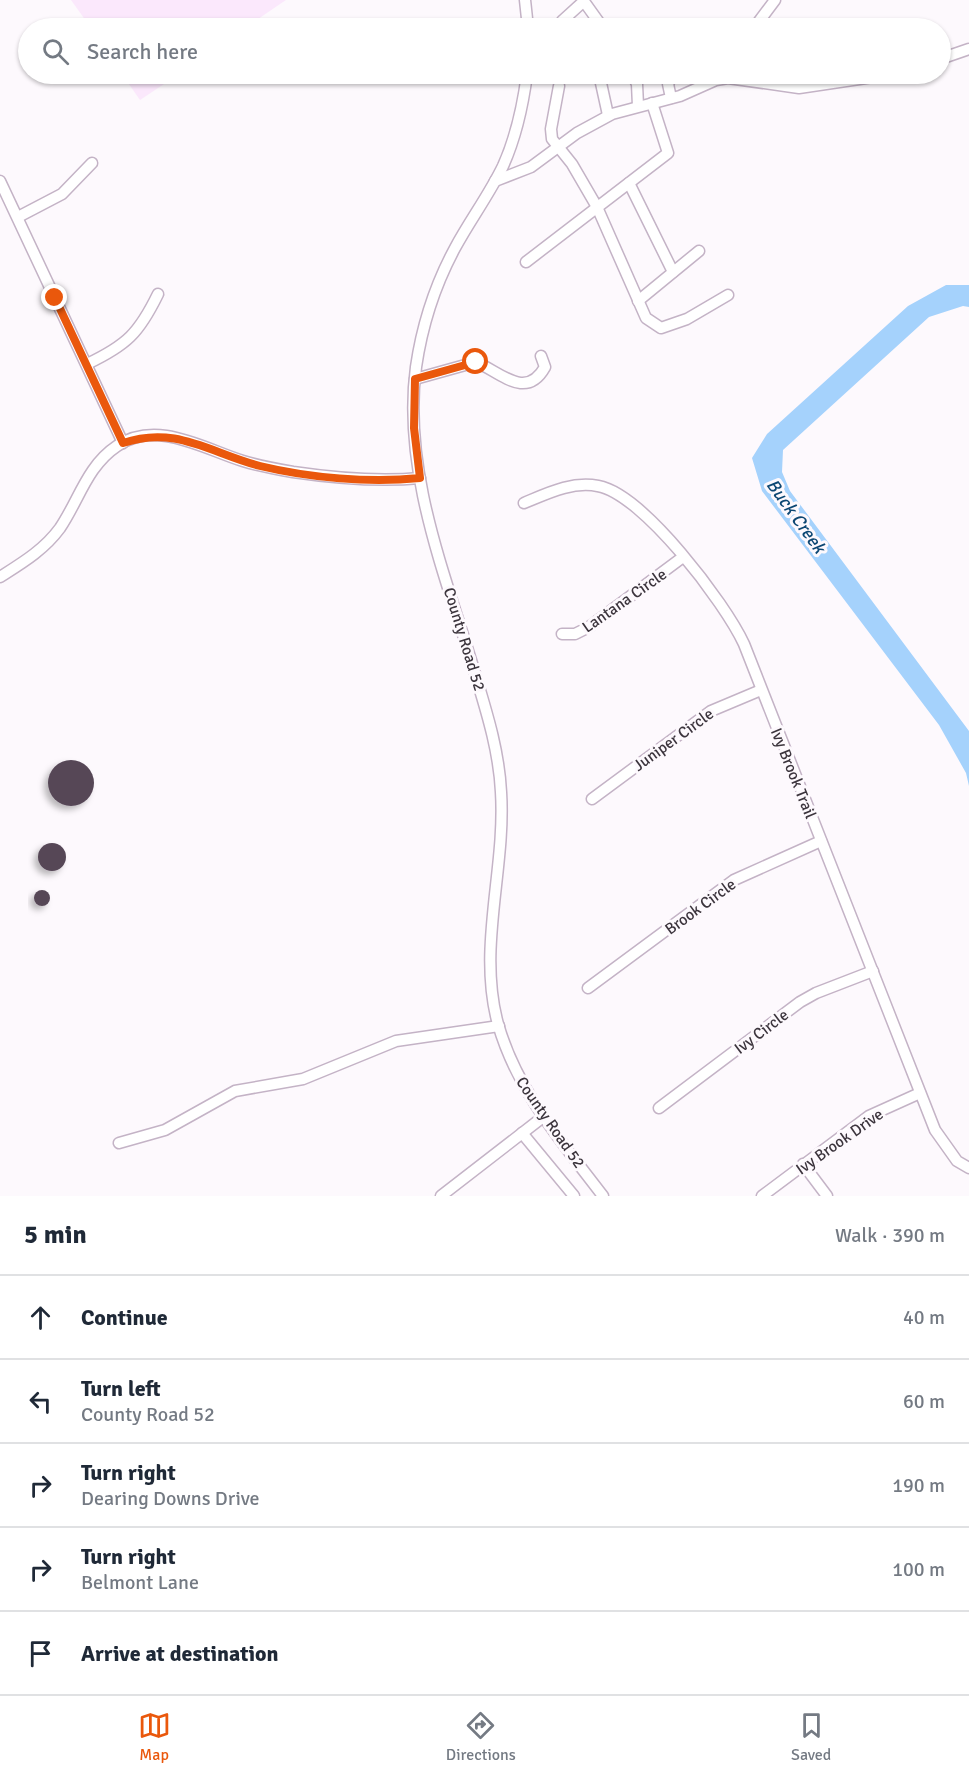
<!DOCTYPE html>
<meta charset="utf-8">
<style>
:root{--surface:#fff;--page:#f2f2f3;--text:#1f2937;--muted:#747a83;--line:#e0e1e3;--accent:#ea580c}
body{margin:0;font-family:Signika,sans-serif;background:var(--page);color:var(--text)}
.stop{position:absolute;width:18px;height:18px;margin:-14px;border:4px solid #ea580c;border-radius:50%;background:#fff}
.stop.end{background:#ea580c;border-color:#fff;box-shadow:0 2px 6px #0008}
.list{margin:0;padding:0;list-style:none}
h2{display:flex;justify-content:space-between;align-items:center;height:78px;margin:0;padding:0 24px;font-size:26px}
h2 small{font-size:20px;font-weight:400;color:var(--muted)}
.list li{display:grid;grid-template-columns:39px 1fr auto;gap:18px;align-items:center;box-sizing:border-box;height:84px;padding:0 24px;border-top:2px solid var(--line)}
.list b{display:block;font-size:22px;white-space:nowrap}
.list p{margin:0;font-size:20px;white-space:nowrap;color:var(--muted)}
.list em{font-size:20px;font-style:normal;color:var(--muted)}
.icon{flex:none;width:33px;height:33px;fill:none;stroke:currentColor;stroke-width:2;stroke-linecap:round;stroke-linejoin:round}
.map{position:relative;flex:none;width:969px;height:1196px;overflow:hidden}
.search{position:absolute;background:var(--surface);box-shadow:0 2px 4px #0004;left:18px;right:18px;top:18px;height:66px;display:flex;align-items:center;gap:15px;box-sizing:border-box;padding:0 21px;border-radius:33px;color:var(--muted);font-size:22px}
.sheet{height:498px;background:var(--surface)}
nav{display:flex;justify-content:space-around;align-items:center;box-sizing:border-box;height:84px;border-top:2px solid var(--line);background:var(--surface);font-size:16px;color:var(--muted)}
nav a{display:grid;justify-items:center;gap:3px}
nav .on{color:var(--accent)}
.map>svg:first-child{display:block}
</style>
<div class="map">
<svg width="969" height="1196" viewBox="0 0 969 1196">
<defs>
<filter id="shadow"><feDropShadow dx="-4" dy="4" stdDeviation="3" flood-color="#0004"/></filter>
</defs>
<rect width="100%" height="100%" fill="#fdf9fd"/>
<g fill="#fbe8fc">
<path d="M71,0H286L245,28H91Z"/>
<path d="M122,74H179L140,100Z"/>
</g>
<path fill="#a5d2fc" d="M946,285H969V307L963,306L929,317L783,450L782,472L790,491L969,731V786L966,773L939,725L762,491L752,458L767,434L908,306Z"/>
<g fill="#564757" filter="url(#shadow)">
<circle cx="71" cy="783" r="23"/>
<circle cx="52" cy="857" r="14"/>
<circle cx="42" cy="898" r="8"/>
</g>
<g fill="none" stroke-linecap="round" stroke-linejoin="round">
<g stroke="#c4b3c6" stroke-width="13">
<g id="minor">
<path d="M525,0L528,28"/>
<path d="M583,0L603,28"/>
<path d="M565,28L562,21L584,1"/>
<path d="M754,28L775,0"/>
<path d="M940,59L969,49"/>
<path d="M527,74C523,105 516,137 503,166C489,195 470,220 455,248C435,285 422,326 416,367C402,470 445,574 474,670C486,710 499,750 501,792C506,869 477,948 498,1024C517,1091 562,1142 603,1196"/>
<path d="M599,74L608,115"/>
<path d="M632,74L637,84L638,106"/>
<path d="M559,86L551,129L552,139L572,164L597,207L646,318L661,328L687,319L728,295"/>
<path d="M671,98L668,84L673,74"/>
<path d="M0,181L123,443"/>
<path d="M495,181L531,167L577,133L612,114L680,96L716,80L728,78L799,88L893,74"/>
<path d="M629,183L673,272"/>
<path d="M18,217L62,194L92,163"/>
<path d="M526,262L668,153L652,103"/>
<path d="M638,301L699,251"/>
<path d="M87,364C127,345 139,333 158,294"/>
<path d="M415,379L476,362C500,372 526,401 545,367L541,356"/>
<path d="M524,503C548,493 572,481 598,486C643,494 725,603 744,644L935,1130L957,1161L969,1168"/>
<path d="M0,577C22,563 44,550 60,528C79,500 87,466 117,446C157,419 204,449 243,461C259,466 276,469 293,472C334,478 379,482 420,478"/>
<path d="M562,634H575L589,627L683,557"/>
<path d="M592,799L711,711L761,690"/>
<path d="M588,988L734,880L821,841"/>
<path d="M659,1108L800,1002L816,993L873,971"/>
<path d="M522,1133L574,1196"/>
<path d="M119,1143L165,1130L235,1091L303,1079L396,1041L499,1026"/>
<path d="M803,1164L827,1196"/>
<path d="M441,1196L543,1117"/>
<path d="M762,1196L869,1116L920,1093"/>
</g>
</g>
<use href="#minor" stroke="#fff" stroke-width="10"/>
</g>
<g fill="none" stroke-linecap="round" stroke-linejoin="round">
<path stroke="#ea580c" stroke-width="8" d="M55,298L123,443C176,425 210,453 260,466C310,478 369,483 420,478L414,428L415,379L476,362"/>
</g>
<g text-anchor="middle" stroke-width="6" stroke-linejoin="round" paint-order="stroke">
<g font-size="16" fill="#3c353d" stroke="#fdf9fd">
<text transform="translate(624 600) rotate(-35)" y="6">Lantana Circle</text>
<text transform="translate(465 639) rotate(73)" y="6">County Road 52</text>
<text transform="translate(673 739) rotate(-36)" y="6">Juniper Circle</text>
<text transform="translate(794 773) rotate(68)" y="6">Ivy Brook Trail</text>
<text transform="translate(700 906) rotate(-36)" y="6">Brook Circle</text>
<text transform="translate(761 1031) rotate(-37)" y="6">Ivy Circle</text>
<text transform="translate(551 1122) rotate(55)" y="6">County Road 52</text>
<text transform="translate(839 1141) rotate(-35)" y="6">Ivy Brook Drive</text>
</g>
<g font-size="18" font-style="italic" fill="#0c4773" stroke="#fdf9fd">
<text transform="translate(796 516) rotate(54)" y="6">Buck Creek</text>
</g>
</g>
</svg>
<div class="stop" style="left:476px;top:362px"></div>
<div class="stop end" style="left:55px;top:298px"></div>
<div class="search"><svg class="icon" aria-label="search" viewBox="0 0 24 24"><circle cx="10" cy="10" r="6"/><path d="M15 15l6 6"/></svg>Search here</div>
</div>
<section class="sheet">
<h2>5 min<small>Walk · 390 m</small></h2>
<ul class="list">
<li><svg class="icon" aria-label="ahead" viewBox="0 0 24 24"><path d="M12 20V5M6 11l6-6 6 6"/></svg><div><b>Continue</b></div><em>40 m</em></li>
<li><svg class="icon" aria-label="left" viewBox="0 0 24 24"><path d="M17 20v-9H6M10 6l-5 5 5 5"/></svg><div><b>Turn left</b><p>County Road 52</p></div><em>60 m</em></li>
<li><svg class="icon" aria-label="right" viewBox="0 0 24 24"><path d="M7 20v-9h11M14 6l5 5-5 5"/></svg><div><b>Turn right</b><p>Dearing Downs Drive</p></div><em>190 m</em></li>
<li><svg class="icon" aria-label="right" viewBox="0 0 24 24"><path d="M7 20v-9h11M14 6l5 5-5 5"/></svg><div><b>Turn right</b><p>Belmont Lane</p></div><em>100 m</em></li>
<li><svg class="icon" aria-label="arrive" viewBox="0 0 24 24"><path d="M6 21V4h12l-3 4 3 4H6"/></svg><div><b>Arrive at destination</b></div></li>
</ul>
</section>
<nav>
<a class="on"><svg class="icon" aria-label="map" viewBox="0 0 24 24"><path d="M3 6l6-2 6 2 6-2v14l-6 2-6-2-6 2zM9 4v14M15 6v14"/></svg>Map</a>
<a><svg class="icon" aria-label="directions" viewBox="0 0 24 24"><path d="M12 3l9 9-9 9-9-9zM9 14v-3h6M13 9l2 2-2 2"/></svg>Directions</a>
<a><svg class="icon" aria-label="saved" viewBox="0 0 24 24"><path d="M7 4h10v16l-5-4-5 4z"/></svg>Saved</a>
</nav>
